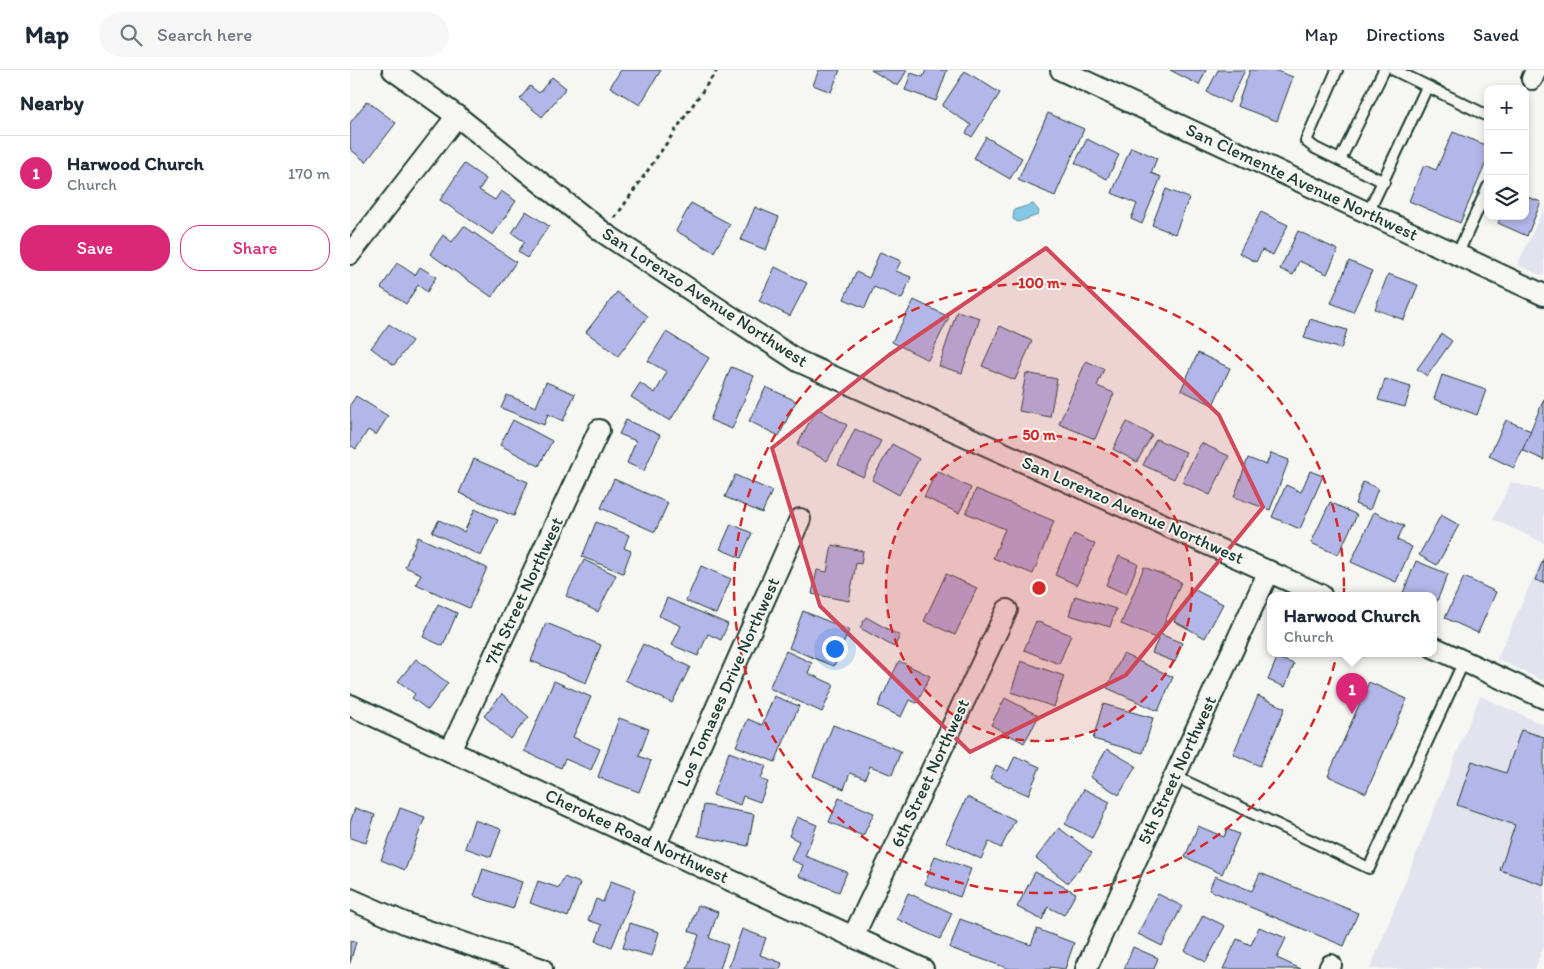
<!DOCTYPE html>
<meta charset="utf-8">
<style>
:root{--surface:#fff;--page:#f6f6f7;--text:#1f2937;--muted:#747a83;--line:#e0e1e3;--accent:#db2777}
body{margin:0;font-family:Itim,sans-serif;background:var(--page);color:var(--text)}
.controls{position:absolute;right:15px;top:15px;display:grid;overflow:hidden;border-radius:10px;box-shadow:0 2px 8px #0003}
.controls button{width:45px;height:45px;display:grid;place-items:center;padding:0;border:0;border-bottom:1px solid var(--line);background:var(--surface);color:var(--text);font:25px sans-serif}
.you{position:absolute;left:484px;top:578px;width:18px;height:18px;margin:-12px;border:4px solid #fff;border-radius:50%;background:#1a73e8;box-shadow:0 0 0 8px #1a73e833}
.badge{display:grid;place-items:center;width:32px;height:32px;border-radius:50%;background:var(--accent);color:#fff;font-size:16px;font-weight:700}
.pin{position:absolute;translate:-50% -41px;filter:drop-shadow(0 1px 2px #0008)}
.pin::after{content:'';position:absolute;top:26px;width:18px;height:15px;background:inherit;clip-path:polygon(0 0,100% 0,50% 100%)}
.popup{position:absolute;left:917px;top:522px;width:170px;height:65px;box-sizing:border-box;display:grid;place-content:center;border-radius:10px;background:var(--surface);filter:drop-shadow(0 1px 4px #0005);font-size:16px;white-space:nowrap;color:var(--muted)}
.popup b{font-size:19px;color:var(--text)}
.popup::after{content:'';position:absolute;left:50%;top:100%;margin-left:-10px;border:10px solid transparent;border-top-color:var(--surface)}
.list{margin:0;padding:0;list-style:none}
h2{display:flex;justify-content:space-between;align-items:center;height:65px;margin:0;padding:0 20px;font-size:21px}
h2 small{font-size:16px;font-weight:400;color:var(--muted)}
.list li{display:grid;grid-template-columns:32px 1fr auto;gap:15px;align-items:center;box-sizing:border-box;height:75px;padding:0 20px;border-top:1px solid var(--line)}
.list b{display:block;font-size:19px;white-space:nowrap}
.list p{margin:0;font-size:16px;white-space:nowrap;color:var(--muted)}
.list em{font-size:16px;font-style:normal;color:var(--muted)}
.actions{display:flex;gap:10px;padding:15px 20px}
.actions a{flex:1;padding:11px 0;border:1px solid var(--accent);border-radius:20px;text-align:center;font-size:18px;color:var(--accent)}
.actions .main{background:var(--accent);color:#fff}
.icon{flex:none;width:28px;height:28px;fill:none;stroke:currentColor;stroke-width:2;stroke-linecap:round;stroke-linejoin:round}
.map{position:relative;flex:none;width:1194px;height:899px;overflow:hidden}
header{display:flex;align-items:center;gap:30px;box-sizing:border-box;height:70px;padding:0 25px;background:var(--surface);border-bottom:1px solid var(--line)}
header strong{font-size:24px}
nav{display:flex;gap:28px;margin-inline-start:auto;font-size:18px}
.search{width:350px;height:45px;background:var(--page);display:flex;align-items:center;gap:12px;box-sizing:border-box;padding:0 18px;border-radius:28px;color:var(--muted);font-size:19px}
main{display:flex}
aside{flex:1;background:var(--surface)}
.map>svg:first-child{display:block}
</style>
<header>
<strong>Map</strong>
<div class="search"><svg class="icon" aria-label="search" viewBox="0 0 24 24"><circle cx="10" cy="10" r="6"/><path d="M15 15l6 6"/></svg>Search here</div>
<nav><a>Map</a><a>Directions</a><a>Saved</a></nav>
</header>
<main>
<aside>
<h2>Nearby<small></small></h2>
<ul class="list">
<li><span class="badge">1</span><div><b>Harwood Church</b><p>Church</p></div><em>170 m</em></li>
</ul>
<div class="actions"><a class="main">Save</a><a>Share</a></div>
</aside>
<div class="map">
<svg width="1194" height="899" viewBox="0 0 1194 899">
<rect width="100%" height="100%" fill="#f6f6f2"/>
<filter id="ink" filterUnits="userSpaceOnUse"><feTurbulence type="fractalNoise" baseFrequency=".02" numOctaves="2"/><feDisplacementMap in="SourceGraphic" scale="10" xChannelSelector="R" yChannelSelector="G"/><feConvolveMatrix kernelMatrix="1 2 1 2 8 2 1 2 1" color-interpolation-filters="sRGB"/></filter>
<g filter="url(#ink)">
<g fill="#e2e3ef">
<path d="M1194,139V206L1167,195Z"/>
<path d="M1161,412L1194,421V473L1143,449Z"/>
<path d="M1194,484V611L1147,589Z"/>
<path d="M1130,626L1194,655V875L1185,899H1020Z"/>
</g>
<path fill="#84c8e5" stroke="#5c909e" d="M683,134L689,141L688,145L668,152L663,149L664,140Z"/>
<g fill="#b3b6e8" stroke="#1f3d34">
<path d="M271,0H311L290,35L260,17Z"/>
<path d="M469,0H490L481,22L463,15Z"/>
<path d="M521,0H557L548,16Z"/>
<path d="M576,0H597L586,31L555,20L561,3L573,7Z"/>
<path d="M820,0H856L849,15Z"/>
<path d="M868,0H895L879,33L857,22Z"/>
<path d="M900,0H924L943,7L927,51L887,36Z"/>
<path d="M615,1L650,23L622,67L616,63L621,55L592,36Z"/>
<path d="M202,7L216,18L192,47L170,29L180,16L189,23Z"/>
<path d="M17,31L46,53L16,92L0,79V53Z"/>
<path d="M698,43L734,59L705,126L668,110Z"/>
<path d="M1103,62L1138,76V88L1110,153L1059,131L1074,95L1086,100Z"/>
<path d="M636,67L672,88L660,109L624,88Z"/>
<path d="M737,69L769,85L757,109L725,93Z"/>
<path d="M781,77L807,88L801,103L811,107L792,154L781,149L787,134L762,123Z"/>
<path d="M114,94L136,109L129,120L145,130L151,121L166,131L143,165L90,130Z"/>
<path d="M816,119L839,128L825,164L802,155Z"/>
<path d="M1175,126L1191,132L1177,166L1148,153L1151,146H1175Z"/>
<path d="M341,133L380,154L364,182L326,161Z"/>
<path d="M405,137L429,147L416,180L391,170Z"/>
<path d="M176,141L199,156L177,188L168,181L175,172L162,163Z"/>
<path d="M911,142L938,155L923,185L912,180L906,192L889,183Z"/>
<path d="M114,156L166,192L142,227L80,184L93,165L102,172Z"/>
<path d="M948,161L988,180L977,204L949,191L943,205L930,199Z"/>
<path d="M530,182L551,191L546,201L561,207L552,229L524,217L515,238L494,229L506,202L519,208Z"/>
<path d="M999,191L1022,201L1003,242L981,233Z"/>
<path d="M47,193L65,205L70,197L86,207L77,222L68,215L56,234L31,218Z"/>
<path d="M425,197L457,213L440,246L409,231Z"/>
<path d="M1038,204L1068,215L1054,250L1025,239Z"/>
<path d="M267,222L298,246L268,286L236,262Z"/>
<path d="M564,230L599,247L578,290L542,272Z"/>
<path d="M607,241L630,248L612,303L589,296Z"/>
<path d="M960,249L997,260L991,279L954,268Z"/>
<path d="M39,254L62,271L44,295L21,278Z"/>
<path d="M650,256L682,271L665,310L632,296Z"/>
<path d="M316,262L359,288L320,351L281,327L290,313L305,323L317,302L298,291Z"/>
<path d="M1092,264L1102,271L1077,306L1067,299Z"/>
<path d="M848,283L880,298L863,335L831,320Z"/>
<path d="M736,291L754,299L747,316L764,323L745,369L709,354Z"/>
<path d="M381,297L404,306L382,359L360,350Z"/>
<path d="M676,303L707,309L700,347L669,341Z"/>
<path d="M1092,305L1136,320L1127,345L1084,329Z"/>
<path d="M1035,309L1061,317L1055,337L1028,330Z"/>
<path d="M196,312L225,324L213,351L198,344L194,355L151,338L157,325L186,337Z"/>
<path d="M416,317L446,331L429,366L399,351Z"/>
<path d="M6,326L38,346L26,365L18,360L6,379L0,375V335Z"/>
<path d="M1194,329V390L1172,380Z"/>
<path d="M467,338L497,355L477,391L447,375Z"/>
<path d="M163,350L202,371L189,396L150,375Z"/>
<path d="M276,350L310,365L294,401L277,393L286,371L269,364Z"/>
<path d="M1156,350L1181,361L1164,398L1139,386Z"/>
<path d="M777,352L802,365L787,392L763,379Z"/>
<path d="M505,359L531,371L513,407L488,395Z"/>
<path d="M806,369L836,382L824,409L793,395Z"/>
<path d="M851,373L879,386L860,425L832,412Z"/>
<path d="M542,374L569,389L549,425L522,410Z"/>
<path d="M921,383L939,390L920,440L884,427L898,388L916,395Z"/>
<path d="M124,389L178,412L164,446L109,423Z"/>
<path d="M587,401L621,418L609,443L574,427Z"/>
<path d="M960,401L973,406L950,459L922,447L936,415L951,422Z"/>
<path d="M385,405L422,421L412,443L375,427Z"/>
<path d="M264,409L318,433L305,462L251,438Z"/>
<path d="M1013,412L1028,418L1020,440L1005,434Z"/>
<path d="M626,419L704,451L683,504L643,488L655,459L616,443Z"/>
<path d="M980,432L1007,445L988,485L961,473Z"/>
<path d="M125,439L148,450L131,486L82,462L89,450L114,462Z"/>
<path d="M1024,442L1054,456L1047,470L1062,477L1046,512L1001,492Z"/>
<path d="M1091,445L1109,455L1087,495L1069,485Z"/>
<path d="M246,452L279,465L274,478L281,481L273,503L232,487Z"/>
<path d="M381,454L402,463L391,488L370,479Z"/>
<path d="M724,464L745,474L727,515L705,505Z"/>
<path d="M68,467L137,498L119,538L66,514L71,504L55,497Z"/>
<path d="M482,475L513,481L511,494L506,493L499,531L462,524L467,500L477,502Z"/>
<path d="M769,486L788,494L776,524L756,515Z"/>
<path d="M1194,488V513L1185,510Z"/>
<path d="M234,490L266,505L248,542L216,526Z"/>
<path d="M1066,491L1098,504L1085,536L1083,525H1060L1053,523Z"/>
<path d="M351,496L381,509L366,544L336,531Z"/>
<path d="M794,497L831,512L810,564L832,573L825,592L802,583L808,569L771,554Z"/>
<path d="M596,504L627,518L605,565L574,551Z"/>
<path d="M1114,507L1146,522L1128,563L1095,548Z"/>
<path d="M841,518L873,534L855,568L824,551Z"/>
<path d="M725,526L766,539L760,557L719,545Z"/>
<path d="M317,528L378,554L371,570L358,564L348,586L322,575L331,556L309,546Z"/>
<path d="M88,534L107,543L93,576L73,567Z"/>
<path d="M453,541L499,560L484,596L439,578Z"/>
<path d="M516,547L550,566L544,577L510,558Z"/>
<path d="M686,551L721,565L709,594L674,580Z"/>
<path d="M196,553L251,575L236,613L181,591Z"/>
<path d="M293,574L340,597L322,633L275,610Z"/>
<path d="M436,581L462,593L458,603L484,615L472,642L419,618Z"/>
<path d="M773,584L823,607L808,641L757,618Z"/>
<path d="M927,588L944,594L935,617L918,610Z"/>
<path d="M66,589L98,613L78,640L62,628L65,624L48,611Z"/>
<path d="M549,591L580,606L567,633L559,630L551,647L528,636Z"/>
<path d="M671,591L714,606L704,637L661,622Z"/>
<path d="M204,611L241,627L223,667L250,679L241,700L215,689L211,698L174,681Z"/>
<path d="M1019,612L1057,629L1016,723L978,706Z"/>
<path d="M152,624L179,647L160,669L134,646Z"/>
<path d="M424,626L449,636L425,692L386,676L398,649L412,655Z"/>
<path d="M908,626L935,638L910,696L883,684Z"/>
<path d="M655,628L689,646L674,673L641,655Z"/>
<path d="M753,634L803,648L793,683L743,669Z"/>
<path d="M269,648L299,659L289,686L301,691L289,722L248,707Z"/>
<path d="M483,655L551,681L542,705L520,696L515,709L500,703L494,719L463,706Z"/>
<path d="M1171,660L1194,667V815L1150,800L1165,755L1107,735L1122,691L1156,703Z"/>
<path d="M757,679L786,696L769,725L740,707Z"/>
<path d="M379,682L416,696L411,709L418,712L410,732L393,726L390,735L363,725Z"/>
<path d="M665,686L690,697L678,725L640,708L646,695L658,701Z"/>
<path d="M734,719L760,732L742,768L715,754Z"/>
<path d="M617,727L665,750L651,778L639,772L631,789L596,772Z"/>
<path d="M489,728L524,743L513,766L479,752Z"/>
<path d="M354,735L404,744L398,776L348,766Z"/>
<path d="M5,738L25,745L16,773L0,768V753Z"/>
<path d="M50,738L75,747L55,800L31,790Z"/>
<path d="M447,747L467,755L455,786L497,802L489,822L449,806L453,795L441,790L449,771L439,766Z"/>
<path d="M124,750L151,759L141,787L115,778Z"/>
<path d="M848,756L874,767L877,759L889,764L872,804L835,787Z"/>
<path d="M709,758L742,783L718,813L686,788Z"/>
<path d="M585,786L621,799L610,827L575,814Z"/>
<path d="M133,799L172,812L163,839L124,826Z"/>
<path d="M685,802L726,823L714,845L698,837L692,850L667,837Z"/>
<path d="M910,803L1008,843L994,876L859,820L865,806L902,821Z"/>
<path d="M214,807L230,813L218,847L180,833L188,811L209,818Z"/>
<path d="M261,811L285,820L262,877L246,871L252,855L238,850L246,829L253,832Z"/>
<path d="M558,823L602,843L590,869L547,849Z"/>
<path d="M808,824L832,836L812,876L788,864Z"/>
<path d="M348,835L368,842L359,868L378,875L370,899H337L349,865L339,861Z"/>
<path d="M853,845L875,856L856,892L835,881Z"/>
<path d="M610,849L681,875L687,859L724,873L715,899L700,897V899H660L600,878Z"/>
<path d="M280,853L309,862L302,886L273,878Z"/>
<path d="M909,857L936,868L927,888L951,899H873L887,869L901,875Z"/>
<path d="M392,859L416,868L410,885L432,893L430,899H378Z"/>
<path d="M0,870L6,872L0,893Z"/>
<path d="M783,877L808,888L804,899H774Z"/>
</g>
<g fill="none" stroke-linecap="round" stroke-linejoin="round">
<g stroke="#1f3d34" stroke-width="14">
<g id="lane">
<path d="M987,0L956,71L965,78L1034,112"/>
<path d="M1044,0L1138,46"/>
<path d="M990,90L1034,0"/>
<path d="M1018,143L1077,17"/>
<path d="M1107,185L1138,117"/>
<path d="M824,706L1019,798L1114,591"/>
</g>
</g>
<g stroke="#1f3d34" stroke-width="24">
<g id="street">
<path d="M43,0L107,46L254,163L448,291L971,525"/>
<path d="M711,0L1194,225"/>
<path d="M1182,9L1186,0"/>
<path d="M0,184L107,46"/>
<path d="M1083,577L1194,628"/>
<path d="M0,635L573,899"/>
<path d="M100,681L249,360"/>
<path d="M306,774L450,449"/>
<path d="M0,829L57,854L192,899"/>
<path d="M503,867L657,540"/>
<path d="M736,899L919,501"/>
<path d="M979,899L981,895"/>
</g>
</g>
<path stroke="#1f3d34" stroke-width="3" stroke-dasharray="4 4" stroke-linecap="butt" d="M265,148L367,0"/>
<use href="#lane" stroke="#f6f6f2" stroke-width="10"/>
<use href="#street" stroke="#f6f6f2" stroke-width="20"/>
</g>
</g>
<path fill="#d1495b" fill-opacity="0.2" stroke="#d1495b" stroke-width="4" stroke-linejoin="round" d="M696,178L869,345L913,437L776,605L620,682L470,536L422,378L539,285Z"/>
<circle cx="689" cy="518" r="153" fill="#d62828" fill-opacity=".12"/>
<g fill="none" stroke="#d62828" stroke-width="2.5" stroke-dasharray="9 6">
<circle cx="689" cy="518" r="153"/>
<circle cx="689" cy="518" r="305"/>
</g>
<g text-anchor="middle" stroke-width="4" stroke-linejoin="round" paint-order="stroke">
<g font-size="18" fill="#1f3d34" stroke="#f6f6f2">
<text transform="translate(952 112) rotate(25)" y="6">San Clemente Avenue Northwest</text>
<text transform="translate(355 227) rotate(33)" y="6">San Lorenzo Avenue Northwest</text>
<text transform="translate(783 440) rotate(24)" y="6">San Lorenzo Avenue Northwest</text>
<text transform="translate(174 521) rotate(-65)" y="6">7th Street Northwest</text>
<text transform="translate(378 612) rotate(-66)" y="6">Los Tomases Drive Northwest</text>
<text transform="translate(827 700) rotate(-65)" y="6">5th Street Northwest</text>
<text transform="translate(580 703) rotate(-65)" y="6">6th Street Northwest</text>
<text transform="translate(287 766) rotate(25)" y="6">Cherokee Road Northwest</text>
</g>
</g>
<circle cx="689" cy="518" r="8" fill="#d62828" stroke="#f6f6f2" stroke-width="2.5"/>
<g font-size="15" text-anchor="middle" font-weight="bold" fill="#d62828" stroke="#f6f6f2" stroke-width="4" stroke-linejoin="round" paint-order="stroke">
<text x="689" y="218">100 m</text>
<text x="689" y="370">50 m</text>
</g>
</svg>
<div class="controls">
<button>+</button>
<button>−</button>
<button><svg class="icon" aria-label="layers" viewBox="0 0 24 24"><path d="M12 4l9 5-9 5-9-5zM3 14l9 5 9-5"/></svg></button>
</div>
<div class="you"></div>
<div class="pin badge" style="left:1002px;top:644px">1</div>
<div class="popup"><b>Harwood Church</b>Church</div>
</div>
</main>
